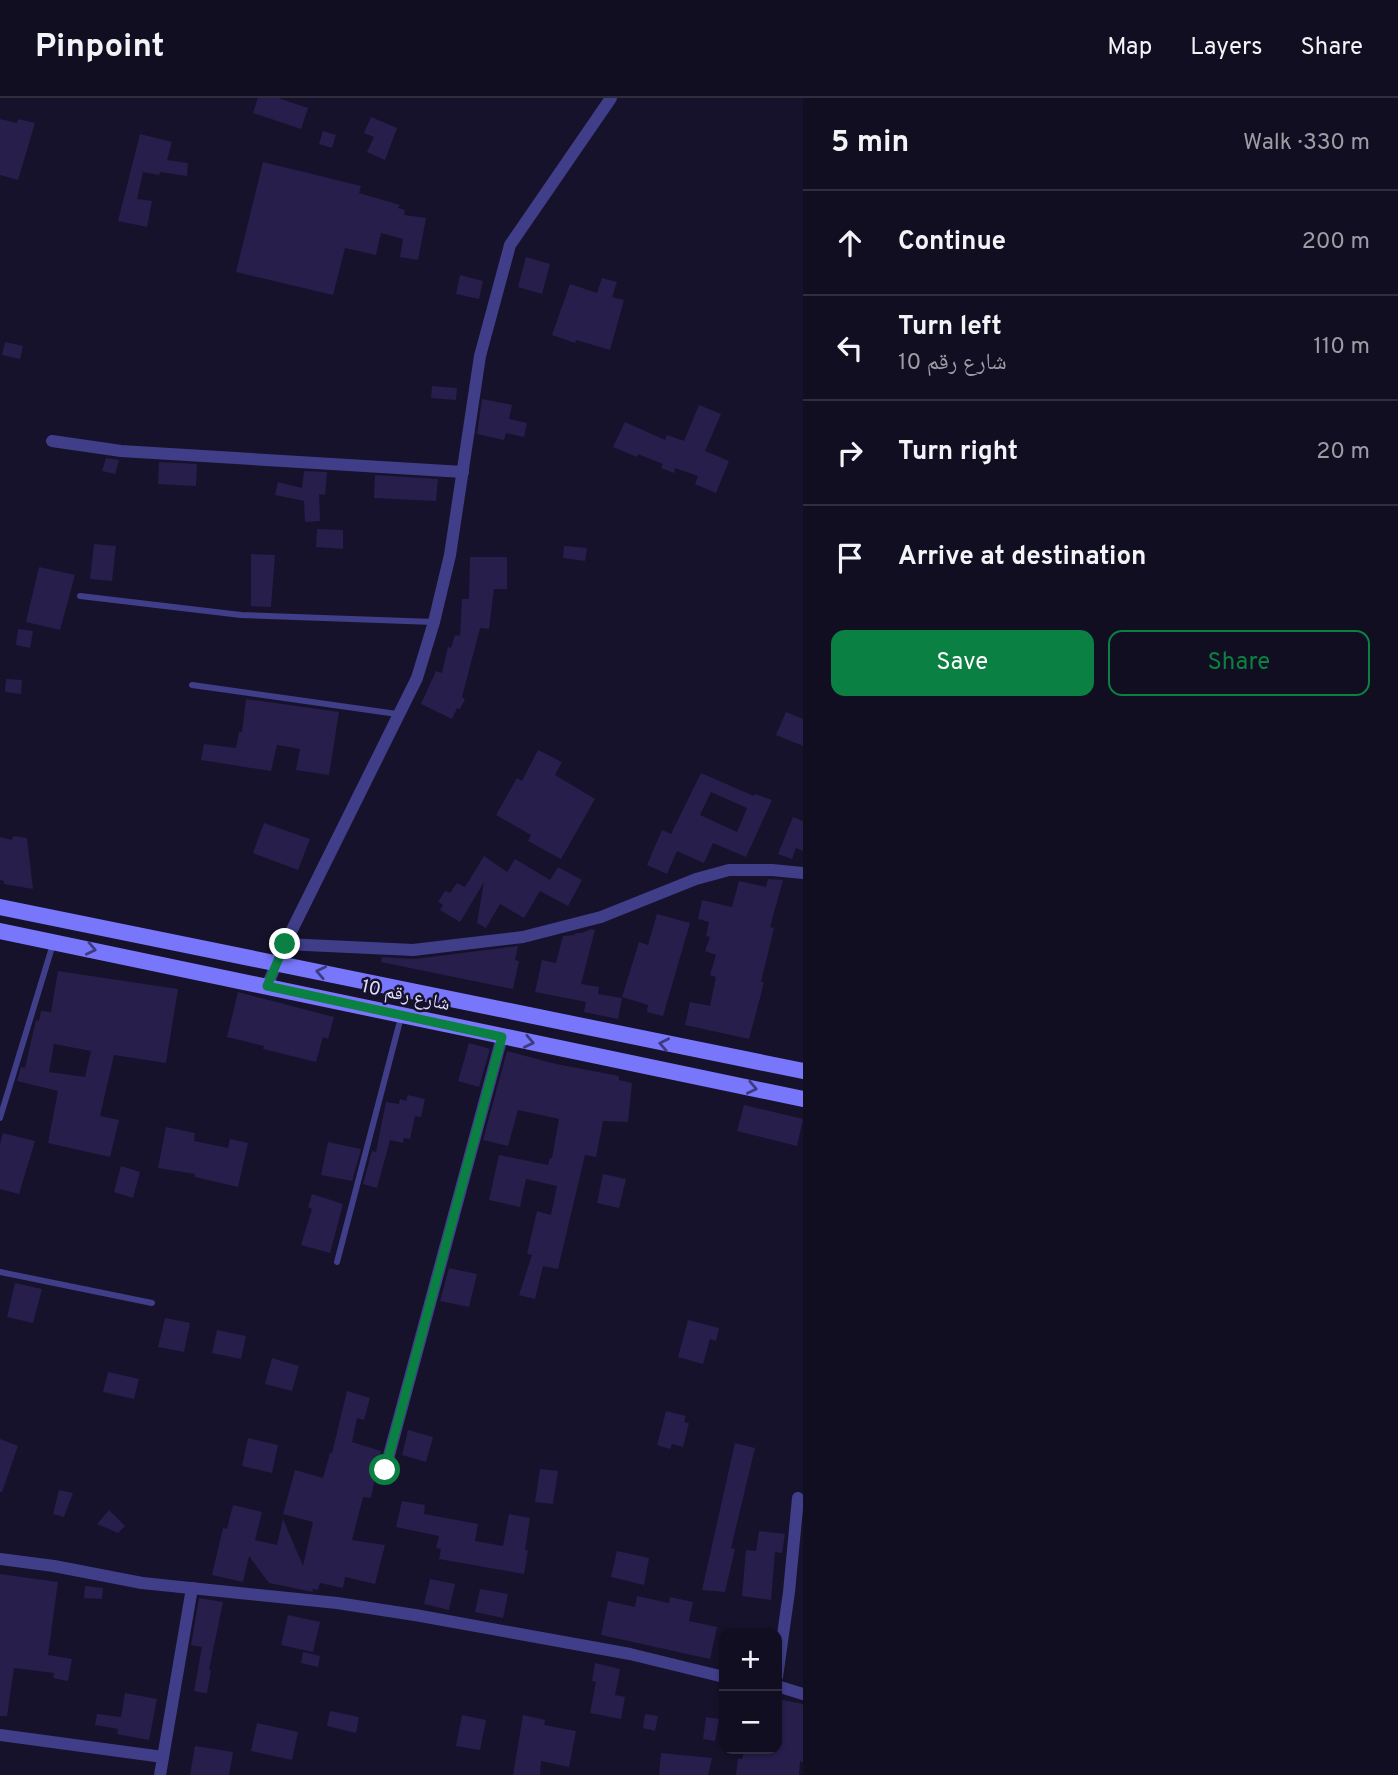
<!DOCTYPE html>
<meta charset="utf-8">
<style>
:root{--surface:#100e20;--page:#191729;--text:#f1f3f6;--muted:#9c9ca5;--line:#302e3e;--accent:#0b8043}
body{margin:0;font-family:Overpass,"Noto Naskh Arabic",sans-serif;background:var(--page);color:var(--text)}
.controls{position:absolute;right:21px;bottom:21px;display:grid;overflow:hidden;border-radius:14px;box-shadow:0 2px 5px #0004}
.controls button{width:63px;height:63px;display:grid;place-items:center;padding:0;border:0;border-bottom:2px solid var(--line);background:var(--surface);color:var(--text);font:35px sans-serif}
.stop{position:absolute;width:21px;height:21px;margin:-16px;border:5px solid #0b8043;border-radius:50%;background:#fff}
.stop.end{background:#0b8043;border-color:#fff;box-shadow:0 2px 7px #0008}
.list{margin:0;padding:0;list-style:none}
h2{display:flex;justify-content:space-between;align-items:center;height:91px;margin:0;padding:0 28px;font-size:30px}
h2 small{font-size:23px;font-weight:400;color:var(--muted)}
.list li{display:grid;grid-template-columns:46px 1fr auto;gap:21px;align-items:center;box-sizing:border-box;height:105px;padding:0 28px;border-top:2px solid var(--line)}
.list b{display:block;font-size:26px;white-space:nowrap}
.list p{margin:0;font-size:23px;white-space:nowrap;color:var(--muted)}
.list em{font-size:23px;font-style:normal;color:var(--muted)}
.actions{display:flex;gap:14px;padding:21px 28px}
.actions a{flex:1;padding:16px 0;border:2px solid var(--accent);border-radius:14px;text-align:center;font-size:24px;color:var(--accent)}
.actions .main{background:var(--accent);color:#fff}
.icon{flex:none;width:38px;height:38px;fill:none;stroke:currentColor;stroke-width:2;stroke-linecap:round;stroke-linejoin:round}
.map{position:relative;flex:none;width:803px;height:1677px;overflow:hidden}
header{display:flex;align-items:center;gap:42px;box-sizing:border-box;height:98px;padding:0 35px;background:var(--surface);border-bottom:2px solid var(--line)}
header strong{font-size:33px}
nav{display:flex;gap:38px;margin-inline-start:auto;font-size:24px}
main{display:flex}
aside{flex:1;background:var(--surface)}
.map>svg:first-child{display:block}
</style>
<header>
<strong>Pinpoint</strong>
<nav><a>Map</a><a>Layers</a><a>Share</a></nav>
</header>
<main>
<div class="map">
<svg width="803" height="1677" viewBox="0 0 803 1677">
<rect width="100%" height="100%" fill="#16122b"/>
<g fill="#271e4c" fill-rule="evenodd">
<path d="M258,0H278L308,10L301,31L253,15Z"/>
<path d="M371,19L397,30L385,62L367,54L374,39L364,35Z"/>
<path d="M0,21L17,25L18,21L35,25L18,82L0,77Z"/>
<path d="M323,33L336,37L332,50L319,46Z"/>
<path d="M140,36L172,44L167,62L188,65L187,78L160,74L159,77L143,74L137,101L152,103L147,129L118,123Z"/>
<path d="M263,64L361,88L359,95L400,107L398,110L405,112L404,117L426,120L418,162L400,159L403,141L381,135L376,157L345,150L333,197L236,174Z"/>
<path d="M526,159L550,166L542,196L518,189Z"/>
<path d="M460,177L483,183L479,201L456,196Z"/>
<path d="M602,180L617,184L612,199L624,202L610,252L576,242L575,245L552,237L570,186L597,195Z"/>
<path d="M5,244L23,248L20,261L2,257Z"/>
<path d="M432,288L457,290L456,302L431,300Z"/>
<path d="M482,301L512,307L509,321L527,325L524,339L506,335L504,342L477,336Z"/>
<path d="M699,307L721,316L705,353L729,363L716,395L695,386L698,378L675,370L674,375L661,370L663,366L638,356L637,359L613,349L625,324L665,342L667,337L684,343Z"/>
<path d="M106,360L119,362L115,376L102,373Z"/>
<path d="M159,364L197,366L196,388L158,386Z"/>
<path d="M304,373L327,374L325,397L319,396L320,423L305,424L304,403L275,397L278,384L302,390Z"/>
<path d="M375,377L438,381L436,403L374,400Z"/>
<path d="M317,431L343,432V451L316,449Z"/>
<path d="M94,446L116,448L112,483L90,481Z"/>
<path d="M564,448L587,450L585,463L563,460Z"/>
<path d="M251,456L275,457L271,509L251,508Z"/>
<path d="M470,459H507V491H494L489,531L480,530L462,599L465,601L460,611L457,610L452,621L421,606L436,573L442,575L448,549L451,550L455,537L460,538L462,501H469Z"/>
<path d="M39,469L75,477L60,532L26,524Z"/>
<path d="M18,531L33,533L30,550L16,547Z"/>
<path d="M6,581L22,582L21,596L5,594Z"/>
<path d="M246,601L339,614L329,677L296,672L300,651L277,647L271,673L201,662L204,646L236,650L239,634H242Z"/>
<path d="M786,614L803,621V648L776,637Z"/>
<path d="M538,652L562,664L555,677L595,701L561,761L528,743L531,737L496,717L517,680L522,683Z"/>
<path d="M701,675L754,698L755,696L772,702L746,759L713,745L704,765L677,753L667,776L647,767L662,732L671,736ZM711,694L747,710L737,734L700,717Z"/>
<path d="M793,719L803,723V753L796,750L792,761L778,756Z"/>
<path d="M264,725L310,741L298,772L253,755Z"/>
<path d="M13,738L27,740L33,791L4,786V783L0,782V739L12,742Z"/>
<path d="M484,758L507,774L515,761L550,782L558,769L582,782L568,808L540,793L524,820L500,806L486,830L477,825L484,784L460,824L440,812L443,807L438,804L445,793L450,795L457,785L465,789Z"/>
<path d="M768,781L783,782L770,829L774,830L761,884H764L759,904L749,941L685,927L690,904L710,908L716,879L710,877L716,857L705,853L710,839L706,838L709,824L698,821L702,802L732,809L739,783L766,789Z"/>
<path d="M657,816L690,825L663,918L647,914L648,907L622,899L639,844L648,847Z"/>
<path d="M591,831L595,832L581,886L599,889L598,896L622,900L618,921L584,914L586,904L535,894L542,862L556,865L563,838L575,837V835H582Z"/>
<path d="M518,848L515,862L519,863L513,891L381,864L382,859L414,861Z"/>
<path d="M58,873L178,891L166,965L114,957L100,1018L119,1022L110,1059L48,1045L58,993L17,983L21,969L25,970L36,922L39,923L41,913L51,914ZM54,946L91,953L85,979L49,974Z"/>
<path d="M238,894L334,919L328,941L323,939L316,964L263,951L264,948L227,939Z"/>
<path d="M469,945L490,951L479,989L458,983Z"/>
<path d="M507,953L556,966L619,978V982L632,985L628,1024L603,1023L596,1059L585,1057L558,1171L543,1168L535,1201L519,1197L532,1157L527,1156L537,1113L551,1117L557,1088L526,1081L520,1109L489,1102L499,1057L548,1067L550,1060H552L559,1021L518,1012L508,1048L483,1042Z"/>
<path d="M408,997L425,1001L421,1019L415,1018L410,1041L404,1040L403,1045L390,1042L377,1090L363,1086L372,1053L376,1054L386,1004L399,1006L400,1001L406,1003Z"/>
<path d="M744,1007L803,1021L797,1048L737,1033Z"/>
<path d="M166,1029L195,1035L194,1043L228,1050L230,1041L248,1045L238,1089L195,1079V1076L158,1070Z"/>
<path d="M3,1035L35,1043L19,1096L0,1091V1046Z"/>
<path d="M328,1044L361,1051L352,1083L321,1077Z"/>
<path d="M121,1068L140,1074L133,1100L114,1094Z"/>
<path d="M603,1076L626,1081L619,1110L597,1105Z"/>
<path d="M312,1096L343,1106L330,1155L301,1147L312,1111L308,1109Z"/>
<path d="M449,1170L477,1176L469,1209L440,1203Z"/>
<path d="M15,1185L42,1191L33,1225L7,1219Z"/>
<path d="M165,1220L190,1225L184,1254L158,1249Z"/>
<path d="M688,1222L719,1230L716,1243L710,1241L703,1266L678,1259Z"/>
<path d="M217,1232L246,1238L241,1261L212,1255Z"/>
<path d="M272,1260L299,1268L292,1293L265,1286Z"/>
<path d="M108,1274L139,1281L134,1301L103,1294Z"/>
<path d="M347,1293L370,1300L364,1322L357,1320L352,1344L381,1353L371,1400L363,1399L352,1442L385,1447L375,1486L345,1479L343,1490L320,1485L318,1492L312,1491L313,1494L269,1485L249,1458L243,1484L212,1477L223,1430L227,1431L233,1407L262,1414L255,1442L277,1447L283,1421L303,1468L313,1424L283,1416L295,1372L323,1380L330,1355H332Z"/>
<path d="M666,1313L686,1318L684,1324L689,1325L683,1349L672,1346L670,1351L657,1347Z"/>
<path d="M408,1332L433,1339L426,1364L402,1357Z"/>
<path d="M248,1340L278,1347L272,1375L242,1368Z"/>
<path d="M0,1341L18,1348L2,1394H0Z"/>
<path d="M735,1345L755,1350L731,1450L735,1451L725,1494L702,1492Z"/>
<path d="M540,1371L558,1373L553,1406L535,1404Z"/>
<path d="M59,1392L73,1395L64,1419L53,1416Z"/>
<path d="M402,1403L425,1407L424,1416L478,1426L475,1443L503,1448L509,1416L530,1420L525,1452H528L524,1476L439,1461L441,1451L436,1450L439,1438L396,1429Z"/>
<path d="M109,1412L125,1428L118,1435L97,1426Z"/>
<path d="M759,1433L785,1436L782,1455L775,1454L771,1502L742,1498L746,1452L756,1453Z"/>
<path d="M617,1453L649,1460L644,1487L611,1479Z"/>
<path d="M0,1476L58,1484L48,1557L72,1561L68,1583L53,1580L54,1575L14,1570L7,1618H0Z"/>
<path d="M430,1481L455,1486L449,1512L424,1506Z"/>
<path d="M85,1488L103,1490L102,1501L84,1500Z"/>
<path d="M480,1491L508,1496L503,1520L475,1514Z"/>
<path d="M637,1498L669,1505L670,1499L693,1504L689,1523L717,1529L710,1561L601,1537L608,1503L635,1509Z"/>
<path d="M199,1500L223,1504L209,1572H211L207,1595H204L194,1593L202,1549L191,1547Z"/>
<path d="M288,1517L320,1524L313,1554L281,1547Z"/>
<path d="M303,1554L320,1558L318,1569L301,1565Z"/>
<path d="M595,1565L620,1571L615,1597L625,1599L621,1621L590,1615L596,1584L592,1583Z"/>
<path d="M125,1595L157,1601L149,1642L117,1636L118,1631L95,1627L97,1616L121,1619Z"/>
<path d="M777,1601L803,1606V1664L800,1663L799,1677H736L738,1661H742L745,1651H777Z"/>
<path d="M330,1613L359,1619L356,1635L327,1628Z"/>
<path d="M645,1616L658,1618L655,1633L643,1630Z"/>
<path d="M462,1617L486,1622L480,1652L456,1648Z"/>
<path d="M523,1617L545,1622L544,1627L576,1633L569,1669L541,1663L540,1677H513Z"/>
<path d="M706,1619L719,1621L715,1643L703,1641Z"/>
<path d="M257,1625L298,1634L292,1662L251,1653Z"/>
<path d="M195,1648L233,1654L229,1677H190Z"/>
<path d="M661,1655L712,1660L708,1677H659Z"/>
</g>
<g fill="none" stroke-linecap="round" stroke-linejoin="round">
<g stroke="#403e89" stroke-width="6">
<path d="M80,498L241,517L434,524"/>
<path d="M192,587L397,616"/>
<path d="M0,1020L53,846"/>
<path d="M337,1164L401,919"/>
<path d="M0,1174L152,1205"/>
</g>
<g stroke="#403e89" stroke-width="12">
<path d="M52,343L121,353L463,374"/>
<path d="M285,846L413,852L523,839L601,819L696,781L729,772H772L803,775"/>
<path d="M267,888L285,846L417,580L434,524L450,457L480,258L510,147L611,0"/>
<path d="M385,1372L502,939"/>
<path d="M0,1461L54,1468L142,1485L337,1505L415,1517L630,1556L724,1579"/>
<path d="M777,1579L789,1494L798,1400"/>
<path d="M777,1588L803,1596"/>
<path d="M0,1637L163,1659"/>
<path d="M160,1677L192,1490"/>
</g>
<g stroke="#7877fc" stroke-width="16">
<path d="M0,809L803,973"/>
<path d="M0,833L803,1001"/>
</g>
</g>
<defs><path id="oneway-chevron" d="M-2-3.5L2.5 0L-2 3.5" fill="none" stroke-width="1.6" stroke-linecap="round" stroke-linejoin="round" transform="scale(1.75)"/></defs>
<g stroke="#3d3a7f">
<use href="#oneway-chevron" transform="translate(91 851) rotate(12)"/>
<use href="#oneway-chevron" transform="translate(321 874) rotate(-168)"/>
<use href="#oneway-chevron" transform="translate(529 944) rotate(12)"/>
<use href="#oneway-chevron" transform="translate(664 946) rotate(-169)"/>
<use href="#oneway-chevron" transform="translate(752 990) rotate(12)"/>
</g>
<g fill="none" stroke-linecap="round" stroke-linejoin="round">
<path stroke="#0b8043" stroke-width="9" d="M285,846L267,888L502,939L385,1372"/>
</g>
<g text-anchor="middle" stroke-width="5" stroke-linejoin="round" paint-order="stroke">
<g font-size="19" fill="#e1ddfe" stroke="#16122b">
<text transform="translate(406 896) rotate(12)" y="7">شارع رقم 10</text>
</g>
</g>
</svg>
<div class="controls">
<button>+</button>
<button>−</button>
</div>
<div class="stop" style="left:385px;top:1372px"></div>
<div class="stop end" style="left:285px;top:846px"></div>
</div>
<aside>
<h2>5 min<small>Walk · 330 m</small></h2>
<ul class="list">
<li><svg class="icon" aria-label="ahead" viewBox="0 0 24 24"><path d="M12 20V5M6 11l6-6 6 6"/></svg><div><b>Continue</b></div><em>200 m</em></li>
<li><svg class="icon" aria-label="left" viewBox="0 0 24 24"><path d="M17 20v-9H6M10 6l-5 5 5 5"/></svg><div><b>Turn left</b><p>شارع رقم 10</p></div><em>110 m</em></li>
<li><svg class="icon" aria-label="right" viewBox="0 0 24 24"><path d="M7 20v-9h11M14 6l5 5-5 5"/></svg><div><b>Turn right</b></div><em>20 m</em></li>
<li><svg class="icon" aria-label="arrive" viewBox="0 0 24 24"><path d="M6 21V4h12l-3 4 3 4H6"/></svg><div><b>Arrive at destination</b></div></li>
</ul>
<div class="actions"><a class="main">Save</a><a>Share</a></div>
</aside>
</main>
